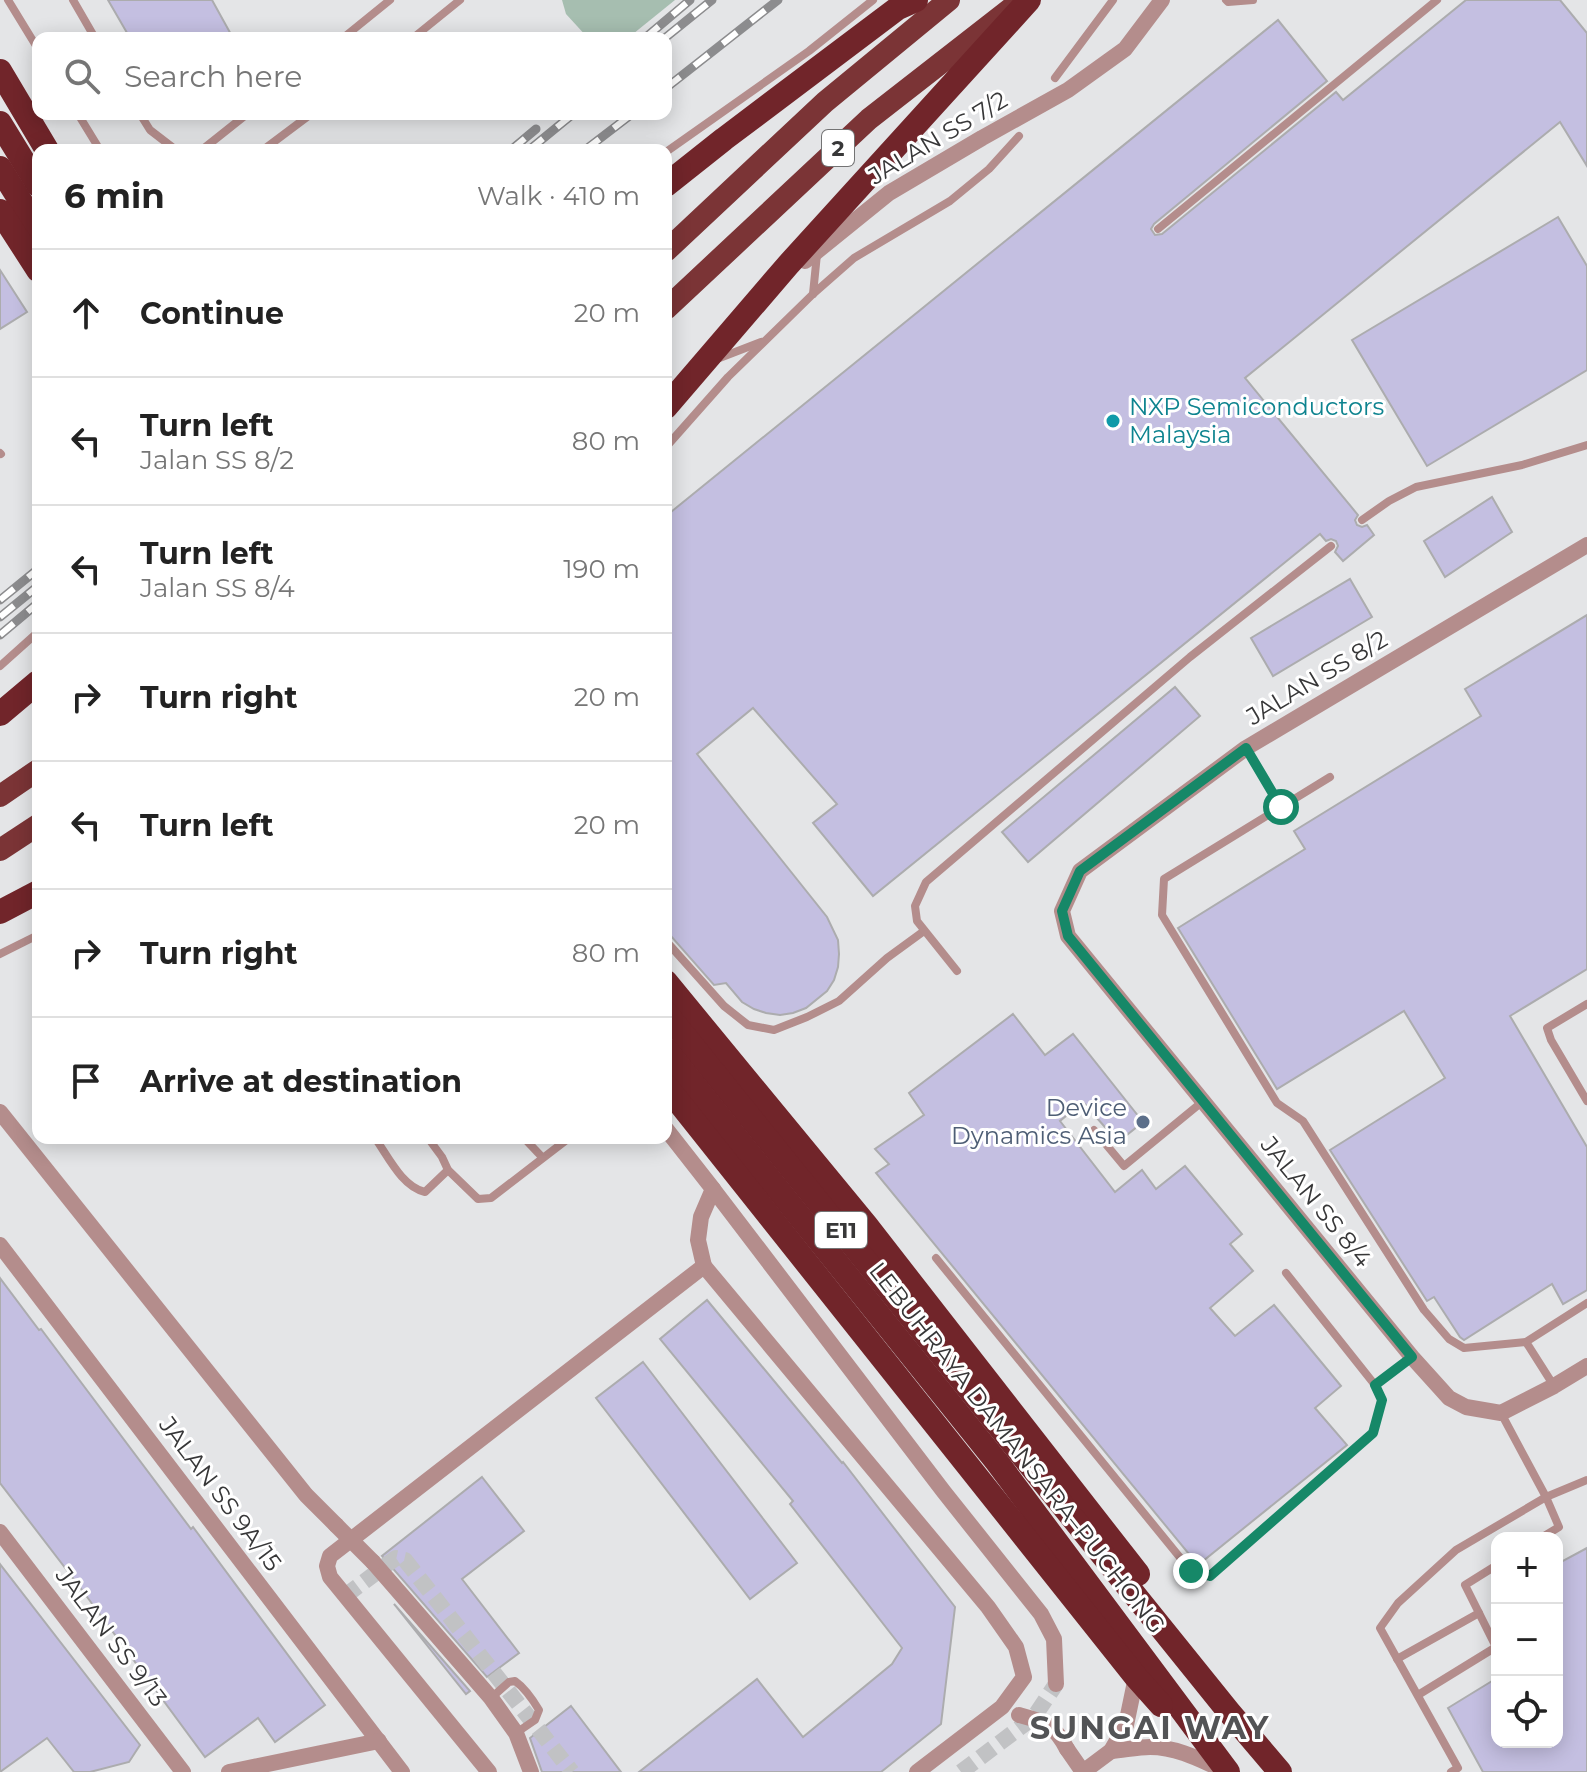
<!DOCTYPE html>
<meta charset="utf-8">
<style>
:root{--surface:#fff;--page:#f6f6f6;--text:#222;--muted:#767676;--line:#e0e0e0}
body{margin:0;font-family:Montserrat,sans-serif;background:var(--page);color:var(--text)}
.controls{position:absolute;right:24px;bottom:24px;display:grid;overflow:hidden;border-radius:16px;box-shadow:0 4px 20px #0003}
.controls button{width:72px;height:72px;display:grid;place-items:center;padding:0;border:0;border-bottom:2px solid var(--line);background:var(--surface);color:var(--text);font:40px sans-serif}
.stop{position:absolute;width:24px;height:24px;margin:-18px;border:6px solid #168868;border-radius:50%;background:#fff}
.stop.end{background:#168868;border-color:#fff;box-shadow:0 2px 8px #0008}
.list{margin:0;padding:0;list-style:none}
h2{display:flex;justify-content:space-between;align-items:center;height:104px;margin:0;padding:0 32px;font-size:34px}
h2 small{font-size:26px;font-weight:400;color:var(--muted)}
.list li{display:grid;grid-template-columns:52px 1fr auto;gap:24px;align-items:center;box-sizing:border-box;height:128px;padding:0 32px;border-top:2px solid var(--line)}
.list b{display:block;font-size:30px;white-space:nowrap}
.list p{margin:0;font-size:26px;white-space:nowrap;color:var(--muted)}
.list em{font-size:26px;font-style:normal;color:var(--muted)}
.icon{flex:none;width:44px;height:44px;fill:none;stroke:currentColor;stroke-width:2;stroke-linecap:round;stroke-linejoin:round}
.map{position:relative;flex:none;width:1587px;height:1772px;overflow:hidden}
.search{position:absolute;background:var(--surface);box-shadow:0 4px 20px #0003;left:32px;top:32px;width:640px;height:88px;display:flex;align-items:center;gap:20px;box-sizing:border-box;padding:0 28px;border-radius:16px;color:var(--muted);font-size:30px}
.panel{position:absolute;background:var(--surface);box-shadow:0 4px 20px #0003;left:32px;top:144px;width:640px;height:1000px;border-radius:16px}
.map>svg:first-child{display:block}
</style>
<div class="map">
<svg width="1587" height="1772" viewBox="0 0 1587 1772">
<rect width="100%" height="100%" fill="#e4e5e7"/>
<path fill="#a6beb0" d="M562,0H675L628,38H588L566,14Z"/>
<g fill="#c4bfe1" stroke="#acacae" stroke-width="2">
<path d="M108,0H212L233,38H130Z"/>
<path d="M1466,0H1560L1587,33V166L1560,122L1245,378L1358,515L1355,520L1357,525L1362,527L1367,525L1374,535L1343,561L1335,552L1338,546L1336,541L1331,539L1326,541L1320,534L873,896L813,823L837,804L753,708L697,754L827,917L838,940L839,954L838,967L834,980L827,991L806,1008L793,1013L780,1015L766,1013L754,1009L742,1002L726,983L714,985L671,936L666,934V516L1278,20L1327,81L1154,224L1151,229L1155,235L1162,234L1336,92L1343,100Z"/>
<path d="M1558,217L1587,266V370L1427,466L1352,340Z"/>
<path d="M0,270L27,312L0,329Z"/>
<path d="M1492,497L1512,532L1445,577L1424,541Z"/>
<path d="M1350,579L1372,617L1273,676L1251,638Z"/>
<path d="M1587,615V969L1510,1016L1587,1147V1290L1563,1304L1552,1284L1464,1340L1460,1337L1434,1297L1427,1301L1330,1150L1445,1078L1404,1011L1277,1089L1178,928L1305,849L1294,831L1481,716L1465,689Z"/>
<path d="M1175,687L1200,716L1028,862L1002,832Z"/>
<path d="M1013,1014L1045,1055L1073,1034L1143,1122L1118,1142L1083,1102L1060,1121L1115,1192L1142,1170L1156,1189L1185,1166L1242,1234L1230,1244L1253,1271L1210,1308L1235,1336L1274,1305L1341,1386L1315,1408L1347,1445L1198,1565L876,1173L889,1164L875,1149L924,1115L909,1093Z"/>
<path d="M0,1278L39,1330L41,1329L191,1529L193,1527L325,1705L275,1742L258,1718L205,1757L79,1586L0,1483Z"/>
<path d="M707,1300L842,1463L843,1462L955,1607L941,1724L881,1772H639L757,1679L803,1737L892,1664L902,1648L790,1504L793,1501L660,1339Z"/>
<path d="M643,1362L797,1563L750,1599L596,1398Z"/>
<path d="M482,1477L524,1531L462,1579L519,1653L487,1677L382,1556Z"/>
<path d="M1587,1548V1772H1483L1448,1708L1497,1678V1742H1557V1564Z"/>
<path d="M0,1564L140,1745L129,1762L90,1772H74L47,1738L0,1772Z"/>
<path d="M394,1604L470,1691L466,1694Z"/>
<path d="M571,1706L621,1772H542L530,1738Z"/>
</g>
<g fill="none" stroke-linecap="round" stroke-linejoin="round">
<g stroke="#c1c2c4" stroke-width="16" stroke-dasharray="16 8" stroke-linecap="butt">
<path d="M345,1596L393,1560L396,1558L405,1560L572,1772"/>
<path d="M961,1772L1034,1717L1056,1684"/>
</g>
<g stroke="#b48d8c" stroke-width="8">
<path d="M8,0L38,49"/>
<path d="M73,0L95,38"/>
<path d="M1226,0L1228,2L1253,0"/>
<path d="M343,38L390,0"/>
<path d="M413,38L460,0"/>
<path d="M1055,78L1113,0"/>
<path d="M78,114L100,150"/>
<path d="M140,114L150,130L176,150"/>
<path d="M199,150L203,149L247,114"/>
<path d="M263,150L311,114"/>
<path d="M666,152L809,51L873,0"/>
<path d="M1158,229L1437,0"/>
<path d="M813,294L817,254"/>
<path d="M717,359L761,342"/>
<path d="M666,447L728,377L813,294L854,258L950,201L989,169L1019,136"/>
<path d="M0,453L1,454"/>
<path d="M1362,520L1389,501L1416,487L1522,465L1587,445"/>
<path d="M0,666L38,632"/>
<path d="M1246,748L1281,807"/>
<path d="M1330,777L1164,879L1162,915L1277,1103L1303,1121L1424,1310L1449,1339L1464,1348L1526,1342"/>
<path d="M666,941L724,1006L748,1025L774,1030L807,1017L839,1001L887,958L924,931"/>
<path d="M0,954L38,935"/>
<path d="M957,971L917,921L915,906L926,882L1190,657L1331,546"/>
<path d="M1587,1004L1547,1028L1551,1040L1587,1101"/>
<path d="M1094,1130L1124,1166L1202,1102"/>
<path d="M375,1138C388,1156 402,1187 425,1192L448,1170"/>
<path d="M428,1138L442,1157L448,1170L478,1199L491,1198L569,1138"/>
<path d="M524,1138L542,1157"/>
<path d="M936,1258L1191,1571L1210,1576L1373,1433L1382,1400L1375,1385"/>
<path d="M1286,1273L1375,1385L1412,1357"/>
<path d="M1554,1386L1526,1342L1587,1303"/>
<path d="M1501,1413L1546,1497L1559,1527L1541,1538"/>
<path d="M1397,1659L1479,1613"/>
<path d="M1418,1695L1496,1647L1465,1585L1497,1565"/>
<path d="M491,1698L509,1682L515,1681C525,1688 533,1700 539,1710L535,1720L516,1733"/>
<path d="M1451,1772L1458,1768L1380,1628L1398,1603L1456,1550L1546,1497L1587,1480"/>
</g>
<g stroke="#b48d8c" stroke-width="16">
<path d="M1587,545L1246,748L1080,871L1062,911L1068,936L1412,1357L1449,1398L1466,1407L1501,1413L1554,1386L1587,1366"/>
<path d="M0,1112L306,1495L336,1525"/>
<path d="M666,1129L713,1189L701,1217L698,1240L704,1266"/>
<path d="M713,1189L944,1492L1041,1614L1054,1639L1056,1684"/>
<path d="M0,1245L402,1772"/>
<path d="M0,1532L183,1772"/>
<path d="M373,1562L491,1698L516,1733L531,1772"/>
<path d="M1067,1749L1083,1772"/>
<path d="M229,1772L379,1741"/>
<path d="M489,1772L330,1577L327,1566L330,1556L704,1266L988,1607L1016,1647L1024,1677L1002,1707L917,1772"/>
</g>
<g stroke="#b48d8c" stroke-width="16">
<path d="M805,261L889,193L982,138L1068,90L1125,49L1162,0"/>
<path d="M1111,1751C1124,1750 1138,1747 1150,1747C1177,1747 1201,1760 1225,1771"/>
<path d="M1083,1772L1111,1751L1126,1725L1136,1677"/>
</g>
<g stroke="#7b3436" stroke-width="22">
<path d="M666,251L825,102L949,0"/>
<path d="M666,309L869,119L1014,6"/>
<path d="M0,796L38,770"/>
<path d="M0,850L38,825"/>
</g>
<g stroke="#71252a" stroke-width="24">
<path d="M0,71L47,150"/>
<path d="M0,123L38,185"/>
<path d="M0,168L38,229"/>
<path d="M666,185L724,139L898,8L916,0"/>
<path d="M0,211L38,270"/>
<path d="M666,407L788,265L1029,0"/>
<path d="M0,714L38,682"/>
<path d="M0,912L38,892"/>
<path d="M666,982L866,1225L1138,1574"/>
<path d="M666,1013L1229,1712L1280,1772"/>
<path d="M666,1050L997,1462L1228,1772"/>
<path d="M666,1086L1136,1677L1161,1705"/>
</g>
<g stroke="#8c8c8e" stroke-width="9">
<g id="rail">
<path d="M645,38L690,0"/>
<path d="M665,38L712,0"/>
<path d="M666,88L778,0"/>
<path d="M511,150L536,129"/>
<path d="M529,150L573,114"/>
<path d="M585,150L632,114"/>
<path d="M0,600L38,569"/>
<path d="M0,617L38,586"/>
<path d="M0,635L38,603"/>
</g>
</g>
<use href="#rail" stroke="#fff" stroke-width="6" stroke-dasharray="18" stroke-linecap="butt"/>
<g stroke="#b48d8c" stroke-width="16">
<path d="M336,1525L373,1562"/>
<path d="M1019,1715C1045,1722 1054,1724 1067,1749"/>
</g>
</g>
<g fill="none" stroke-linecap="round" stroke-linejoin="round">
<path stroke="#168868" stroke-width="10" d="M1191,1571L1210,1576L1373,1433L1382,1400L1375,1385L1412,1357L1068,936L1062,911L1080,871L1246,748L1281,807"/>
</g>
<circle fill="#0f9aa8" stroke="#fff" stroke-width="3" cx="1113" cy="421" r="8"/>
<circle fill="#5c6f8a" stroke="#fff" stroke-width="3" cx="1143" cy="1122" r="8"/>
<g text-anchor="middle" stroke-width="6" stroke-linejoin="round" paint-order="stroke">
<g fill="#fff" stroke="#737374" stroke-width="2">
<rect x="822" y="130" width="32" height="36" rx="6"/>
<rect x="815" y="1212" width="52" height="36" rx="6"/>
</g>
<g font-size="22" font-weight="bold" fill="#373738">
<text x="838" y="156">2</text>
<text x="841" y="1238">E11</text>
</g>
<g font-size="24" fill="#373738" stroke="#fff">
<text transform="translate(938 138) rotate(-31)" y="8">JALAN SS 7/2</text>
<text transform="translate(1317 678) rotate(-31)" y="8">JALAN SS 8/2</text>
<text transform="translate(1316 1202) rotate(51)" y="8">JALAN SS 8/4</text>
<text transform="translate(1017 1448) rotate(52)" y="8">LEBUHRAYA DAMANSARA–PUCHONG</text>
<text transform="translate(220 1494) rotate(53)" y="8">JALAN SS 9A/15</text>
<text transform="translate(111 1637) rotate(53)" y="8">JALAN SS 9/13</text>
</g>
<g font-size="24" fill="#0d838f" stroke="#fff" text-anchor="start">
<text x="1129" y="415">NXP Semiconductors<tspan x="1129" dy="28">Malaysia</tspan></text>
</g>
<g font-size="24" fill="#4e5e75" stroke="#fff" text-anchor="end">
<text x="1127" y="1116">Device<tspan x="1127" dy="28">Dynamics Asia</tspan></text>
</g>
<g font-size="32" font-weight="bold" letter-spacing="2" fill="#535456" stroke="#fff">
<text x="1150" y="1739">SUNGAI WAY</text>
</g>
</g>
</svg>
<div class="controls">
<button>+</button>
<button>−</button>
<button><svg class="icon" aria-label="locate" viewBox="0 0 24 24"><circle cx="12" cy="12" r="6"/><path d="M12 2v4M12 18v4M2 12h4M18 12h4"/></svg></button>
</div>
<div class="stop" style="left:1281px;top:807px"></div>
<div class="stop end" style="left:1191px;top:1571px"></div>
<div class="search"><svg class="icon" aria-label="search" viewBox="0 0 24 24"><circle cx="10" cy="10" r="6"/><path d="M15 15l6 6"/></svg>Search here</div>
<section class="panel">
<h2>6 min<small>Walk · 410 m</small></h2>
<ul class="list">
<li><svg class="icon" aria-label="ahead" viewBox="0 0 24 24"><path d="M12 20V5M6 11l6-6 6 6"/></svg><div><b>Continue</b></div><em>20 m</em></li>
<li><svg class="icon" aria-label="left" viewBox="0 0 24 24"><path d="M17 20v-9H6M10 6l-5 5 5 5"/></svg><div><b>Turn left</b><p>Jalan SS 8/2</p></div><em>80 m</em></li>
<li><svg class="icon" aria-label="left" viewBox="0 0 24 24"><path d="M17 20v-9H6M10 6l-5 5 5 5"/></svg><div><b>Turn left</b><p>Jalan SS 8/4</p></div><em>190 m</em></li>
<li><svg class="icon" aria-label="right" viewBox="0 0 24 24"><path d="M7 20v-9h11M14 6l5 5-5 5"/></svg><div><b>Turn right</b></div><em>20 m</em></li>
<li><svg class="icon" aria-label="left" viewBox="0 0 24 24"><path d="M17 20v-9H6M10 6l-5 5 5 5"/></svg><div><b>Turn left</b></div><em>20 m</em></li>
<li><svg class="icon" aria-label="right" viewBox="0 0 24 24"><path d="M7 20v-9h11M14 6l5 5-5 5"/></svg><div><b>Turn right</b></div><em>80 m</em></li>
<li><svg class="icon" aria-label="arrive" viewBox="0 0 24 24"><path d="M6 21V4h12l-3 4 3 4H6"/></svg><div><b>Arrive at destination</b></div></li>
</ul>
</section>
</div>
